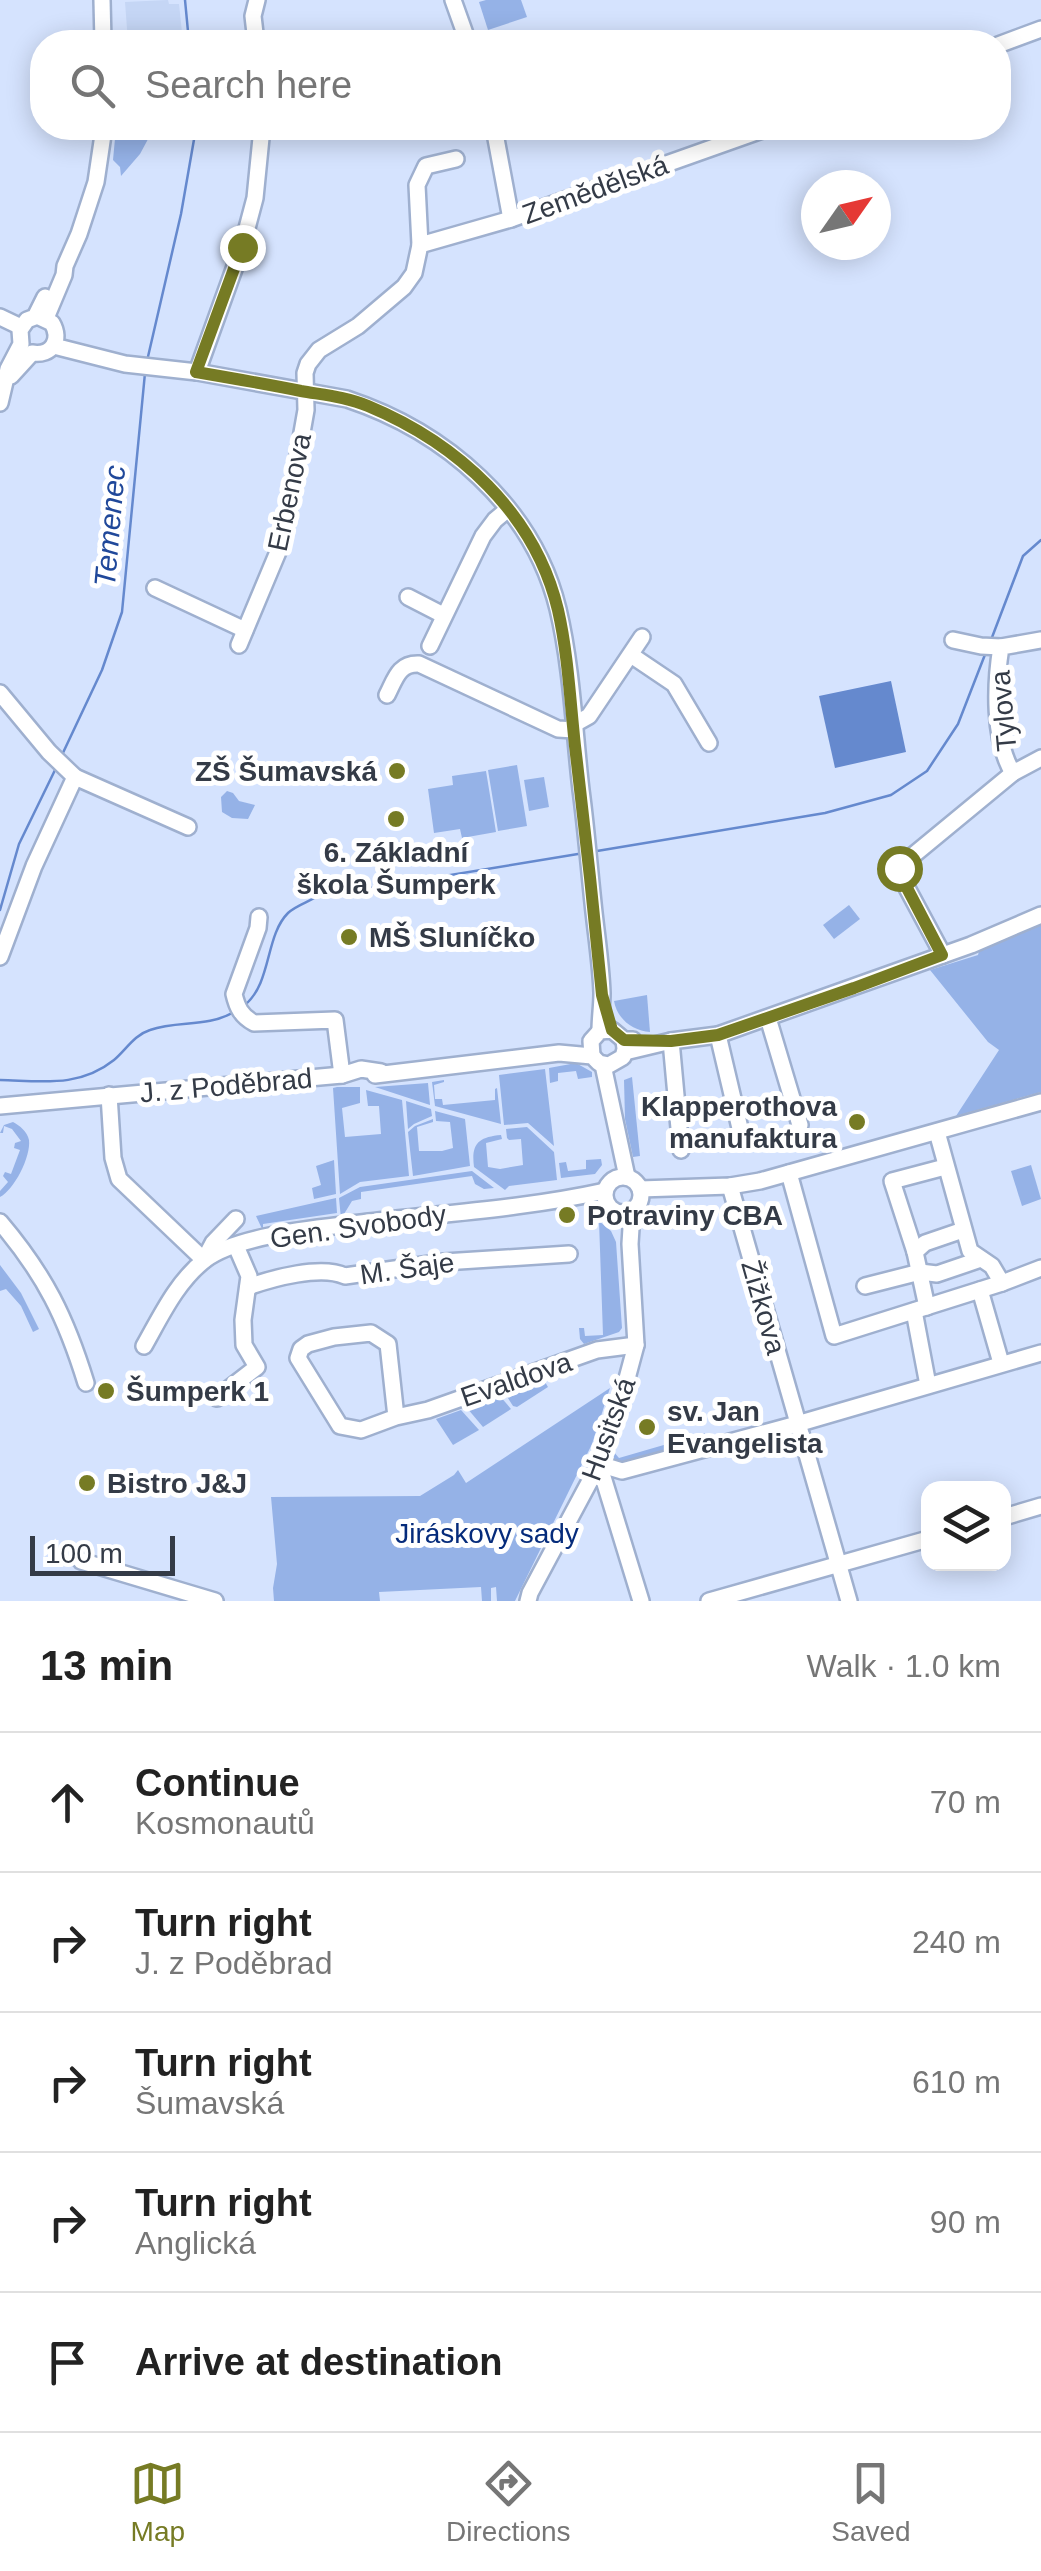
<!DOCTYPE html>
<meta charset="utf-8">
<style>
:root{--surface:#fff;--page:#f2f2f2;--text:#222;--muted:#767676;--line:#e0e0e0;--accent:#767b24}
body{margin:0;font-family:Helvetica,sans-serif;background:var(--page);color:var(--text)}
.controls{position:absolute;right:30px;bottom:30px;display:grid;overflow:hidden;border-radius:20px;box-shadow:0 5px 25px #0003}
.controls button{width:90px;height:90px;display:grid;place-items:center;padding:0;border:0;border-bottom:2px solid var(--line);background:var(--surface);color:var(--text);font:50px sans-serif}
.compass{position:absolute;left:801px;top:170px;width:90px;height:90px;border-radius:50%;background:var(--surface);box-shadow:0 5px 25px #0003;rotate:56deg}
.scale{position:absolute;left:30px;bottom:25px;width:145px;box-sizing:border-box;padding-left:10px;border:5px solid #343b47;border-top:0;font-size:28px;line-height:35px;white-space:nowrap;color:#343b47;-webkit-text-stroke:8px #fff;paint-order:stroke}
.stop{position:absolute;width:30px;height:30px;margin:-22px;border:8px solid #767b24;border-radius:50%;background:#fff}
.stop.end{background:#767b24;border-color:#fff;box-shadow:0 2px 10px #0008}
.list{margin:0;padding:0;list-style:none}
h2{display:flex;justify-content:space-between;align-items:center;height:130px;margin:0;padding:0 40px;font-size:42px}
h2 small{font-size:32px;font-weight:400;color:var(--muted)}
.list li{display:grid;grid-template-columns:65px 1fr auto;gap:30px;align-items:center;box-sizing:border-box;height:140px;padding:0 40px;border-top:2px solid var(--line)}
.list b{display:block;font-size:38px;white-space:nowrap}
.list p{margin:0;font-size:32px;white-space:nowrap;color:var(--muted)}
.list em{font-size:32px;font-style:normal;color:var(--muted)}
.icon{flex:none;width:55px;height:55px;fill:none;stroke:currentColor;stroke-width:2;stroke-linecap:round;stroke-linejoin:round}
.map{position:relative;flex:none;width:1041px;height:1601px;overflow:hidden}
.search{position:absolute;background:var(--surface);box-shadow:0 5px 25px #0003;left:30px;right:30px;top:30px;height:110px;display:flex;align-items:center;gap:25px;box-sizing:border-box;padding:0 35px;border-radius:40px;color:var(--muted);font-size:38px}
.sheet{height:830px;background:var(--surface)}
nav{display:flex;justify-content:space-around;align-items:center;box-sizing:border-box;height:140px;border-top:2px solid var(--line);background:var(--surface);font-size:28px;color:var(--muted)}
nav a{display:grid;justify-items:center;gap:5px}
nav .on{color:var(--accent)}
.map>svg:first-child{display:block}
</style>
<div class="map">
<svg width="1041" height="1601" viewBox="0 0 1041 1601">
<rect width="100%" height="100%" fill="#d5e3fe"/>
<path fill="#c5d6f5" d="M168,0L169,4H179L183,42H128L125,2Z"/>
<g fill="#95b2e7">
<path d="M486,0H521L527,17L488,30L479,2Z"/>
<path d="M116,128H154L140,154L121,176L120,167L113,160Z"/>
<path d="M517,765L527,826L498,831L488,770Z"/>
<path d="M486,771L496,832L462,838L460,829L434,833L428,789L453,785L452,776Z"/>
<path d="M544,777L549,807L529,811L524,780Z"/>
<path d="M227,791L233,793L239,801L255,805L248,819L232,818L222,812L221,797Z"/>
<path d="M849,905L860,919L834,939L823,925Z"/>
<path d="M1041,922V1092L956,1116L999,1050L988,1042L930,970L978,955L979,951Z"/>
<path d="M647,995L650,1032C633,1031 617,1019 614,1001Z"/>
<path d="M576,1063L592,1072V1077L578,1079L576,1071L558,1073V1081L550,1083L549,1068Z"/>
<path d="M545,1069L554,1146L528,1123L504,1125L499,1075Z"/>
<path d="M632,1077L640,1156L633,1157L625,1119L624,1080Z"/>
<path d="M444,1080V1082L434,1085L435,1099H442L443,1105L495,1100V1089L497,1088L501,1124L435,1106L432,1082Z"/>
<path d="M428,1083L430,1105L375,1087Z"/>
<path d="M337,1087H360V1103L342,1108L345,1137L381,1134L379,1106H368L366,1090L402,1100L409,1176L360,1182L340,1194L333,1088Z"/>
<path d="M406,1101L431,1109L432,1116L414,1124L408,1129Z"/>
<path d="M435,1111L465,1119L470,1166L413,1176L408,1132L415,1126L433,1119V1122L417,1127L419,1151H442L453,1148L450,1122L436,1121Z"/>
<path d="M13,1122C20,1126 27,1131 29,1140C31,1157 14,1190 0,1197V1191L8,1182L3,1176L5,1172L11,1174L20,1150L14,1148L15,1143L21,1141L12,1129L4,1126L3,1133H0L4,1125Z"/>
<path d="M527,1127L554,1152L557,1180L509,1186L505,1190L474,1167C471,1144 478,1137 501,1135L502,1139L486,1143L488,1167L500,1169L523,1165L521,1139L509,1140L507,1138L506,1129Z"/>
<path d="M601,1159L602,1165L595,1174L561,1178L559,1163L566,1162L568,1171L586,1169V1160Z"/>
<path d="M334,1160L336,1194L314,1199L312,1188L321,1185L316,1166Z"/>
<path d="M1031,1165L1041,1199L1022,1206L1011,1171Z"/>
<path d="M472,1171L494,1188L484,1189L475,1184L472,1176L361,1192V1199L352,1201L341,1219L339,1198L360,1187Z"/>
<path d="M336,1198L337,1213L263,1224V1231L256,1216Z"/>
<path d="M599,1221L611,1231L616,1242L622,1328L619,1332L584,1344L580,1339L579,1328H584L585,1336L603,1335Z"/>
<path d="M0,1265L21,1293L39,1329L33,1332L21,1306L6,1289L0,1291Z"/>
<path d="M545,1382L548,1387L517,1407L513,1406L506,1395Z"/>
<path d="M610,1388L592,1444L515,1601H497L496,1587L491,1588V1601H482L481,1587L379,1592L380,1601H274L273,1588L277,1564L271,1497L420,1496L454,1475L458,1470L466,1483Z"/>
<path d="M500,1396L511,1409L483,1427L467,1408Z"/>
<path d="M461,1410L479,1430L453,1445L436,1419Z"/>
<path d="M705,1433L707,1442L626,1465C618,1463 611,1460 613,1451L619,1458Z"/>
</g>
<path fill="#6589ce" d="M891,681L906,752L835,768L819,696Z"/>
<g fill="none" stroke-linecap="round" stroke-linejoin="round">
<g stroke="#6589ce" stroke-width="2.5">
<path d="M185,0L189,42"/>
<path d="M147,361L181,214L196,128"/>
<path d="M991,640L1023,556L1041,540"/>
<path d="M61,757L102,670L122,612L145,373"/>
<path d="M597,851L825,813L891,795L927,771L958,724L986,652"/>
<path d="M0,910L19,844L56,768"/>
<path d="M245,1005C272,982 265,936 288,913C295,906 308,902 316,897L584,853"/>
<path d="M0,1080C42,1081 79,1088 114,1060C126,1050 134,1035 150,1030C179,1020 206,1028 234,1012"/>
</g>
<g stroke="#9fb0cf" stroke-width="20">
<g id="minor">
<path d="M102,0L103,42"/>
<path d="M453,0L468,42"/>
<path d="M256,42L253,16L257,0"/>
<path d="M998,45L1041,29"/>
<path d="M494,128L511,219"/>
<path d="M420,245L417,185L426,166L456,159"/>
<path d="M0,317L21,327"/>
<path d="M46,318L64,275L65,266L79,234L96,182L104,128"/>
<path d="M54,346L125,364L197,372L347,399C444,431 533,506 558,609C572,668 574,730 581,790C586,827 589,865 593,903C596,933 601,963 602,993C602,1006 600,1018 600,1031"/>
<path d="M197,372L242,247L255,198L262,128"/>
<path d="M11,376L32,353C52,356 62,340 52,323L37,316"/>
<path d="M0,403L8,369L21,344L20,330L27,320L35,317L45,297"/>
<path d="M155,588L245,630"/>
<path d="M408,597L443,615"/>
<path d="M953,640L981,646L1001,647"/>
<path d="M239,645L283,540L306,410L305,373L308,364L319,350L358,326L404,287L414,273L420,245L511,219L768,128"/>
<path d="M430,646L483,536L495,520L508,509"/>
<path d="M631,655L674,684L709,743"/>
<path d="M0,693L49,752L75,777L34,866L0,957"/>
<path d="M387,695C395,680 398,663 419,664L558,729L574,730"/>
<path d="M573,725L589,716L642,637"/>
<path d="M1013,773C993,741 995,684 1001,647L1041,640"/>
<path d="M75,777L188,827"/>
<path d="M259,917L258,928L234,994C237,1007 241,1016 254,1023L335,1020L342,1075"/>
<path d="M943,955L907,888L899,867L1013,773L1041,758"/>
<path d="M768,1018L800,1125"/>
<path d="M718,1035L743,1141"/>
<path d="M671,1041L681,1150"/>
<path d="M625,1052L671,1041L718,1035L971,945L1041,915"/>
<path d="M592,1056L591,1041L600,1031L612,1030L624,1040H633"/>
<path d="M603,1065L627,1177"/>
<path d="M375,1075L559,1053L592,1056L599,1063L609,1065L623,1057L625,1049L624,1040"/>
<path d="M109,1095L113,1158L119,1179L204,1260"/>
<path d="M0,1106L342,1075L361,1069L381,1072"/>
<path d="M937,1132L970,1251L992,1266L1002,1283L1041,1268"/>
<path d="M789,1173L834,1336L1002,1283"/>
<circle cx="623" cy="1195" r="18"/>
<path d="M730,1186L849,1601"/>
<path d="M640,1189L730,1186L760,1181L1041,1102"/>
<path d="M0,1222C45,1275 66,1318 86,1383"/>
<path d="M915,1252L892,1181L945,1167"/>
<path d="M204,1260L213,1243L236,1219"/>
<path d="M865,1286L920,1272L937,1274L981,1259"/>
<path d="M248,1287C273,1278 321,1265 345,1276L444,1262L569,1254"/>
<path d="M980,1290L1001,1363"/>
<path d="M927,1307L915,1252L925,1243L963,1230"/>
<path d="M914,1311L928,1385"/>
<path d="M144,1346C161,1316 177,1281 206,1259C240,1234 327,1227 369,1222C448,1213 528,1208 605,1191"/>
<path d="M217,1398L257,1367L244,1345L243,1320L249,1276L236,1246"/>
<path d="M396,1417L388,1344L371,1333L334,1337L308,1344L301,1349L298,1358L340,1426L361,1430L396,1417L428,1410L597,1350L636,1345"/>
<path d="M599,1464L622,1471L797,1424L1041,1353"/>
<path d="M599,1464L641,1601"/>
<path d="M1004,1517L1041,1506"/>
<path d="M81,1561L215,1601"/>
<path d="M528,1601L530,1593L599,1464L618,1412L636,1345L630,1244L632,1212"/>
<path d="M709,1601L928,1539"/>
</g>
</g>
<use href="#minor" stroke="#fff" stroke-width="15"/>
</g>
<g fill="none" stroke-linecap="round" stroke-linejoin="round">
<path stroke="#767b24" stroke-width="12" d="M242,247L196,372C231,378 266,384 301,391C324,395 347,397 368,406C457,443 535,513 558,610C568,654 570,700 575,746C585,829 594,912 602,995L612,1030L624,1040L671,1041L718,1035L854,988L942,955L907,888L899,868"/>
</g>
<g fill="#767b24" stroke="#fff" stroke-width="4">
<circle cx="397" cy="771" r="10"/>
<circle cx="396" cy="819" r="10"/>
<circle cx="349" cy="937" r="10"/>
<circle cx="857" cy="1122" r="10"/>
<circle cx="567" cy="1215" r="10"/>
<circle cx="106" cy="1391" r="10"/>
<circle cx="647" cy="1427" r="10"/>
<circle cx="87" cy="1483" r="10"/>
</g>
<g text-anchor="middle" stroke-width="10" stroke-linejoin="round" paint-order="stroke">
<g font-size="28" fill="#343b47" stroke="#fff">
<text transform="translate(595 189) rotate(-20)" y="10">Zemědělská</text>
<text transform="translate(289 492) rotate(-78)" y="10">Erbenova</text>
<text transform="translate(1003 711) rotate(-95)" y="10">Tylova</text>
<text transform="translate(226 1085) rotate(-5)" y="10">J. z Poděbrad</text>
<text transform="translate(358 1226) rotate(-8)" y="10">Gen. Svobody</text>
<text transform="translate(407 1268) rotate(-8)" y="10">M. Šaje</text>
<text transform="translate(764 1307) rotate(74)" y="10">Žižkova</text>
<text transform="translate(516 1379) rotate(-19)" y="10">Evaldova</text>
<text transform="translate(608 1429) rotate(-70)" y="10">Husitská</text>
</g>
<g font-size="28" font-weight="bold" fill="#343b47" stroke="#fff" text-anchor="start">
<text x="377" y="781" text-anchor="end">ZŠ Šumavská</text>
<text x="396" y="862" text-anchor="middle">6. Základní<tspan x="396" dy="32">škola Šumperk</tspan></text>
<text x="369" y="947">MŠ Sluníčko</text>
<text x="837" y="1116" text-anchor="end">Klapperothova<tspan x="837" dy="32">manufaktura</tspan></text>
<text x="587" y="1225">Potraviny CBA</text>
<text x="126" y="1401">Šumperk 1</text>
<text x="667" y="1421">sv. Jan<tspan x="667" dy="32">Evangelista</tspan></text>
<text x="107" y="1493">Bistro J&amp;J</text>
</g>
<g font-size="28" fill="#052b7b" stroke="#fff">
<text x="487" y="1543">Jiráskovy sady</text>
</g>
<g font-size="30" font-style="italic" fill="#20489a" stroke="#fff">
<text transform="translate(110 526) rotate(-85)" y="10">Temenec</text>
</g>
</g>
</svg>
<div class="controls">
<button><svg class="icon" aria-label="layers" viewBox="0 0 24 24"><path d="M12 4l9 5-9 5-9-5zM3 14l9 5 9-5"/></svg></button>
</div>
<svg class="compass" viewBox="-18 -18 36 36"><path d="M0-13l5 13h-10z" fill="#e53935"/><path d="M0 13l5-13h-10z" fill="#767676"/></svg>
<div class="scale">100 m</div>
<div class="stop" style="left:899px;top:868px"></div>
<div class="stop end" style="left:242px;top:247px"></div>
<div class="search"><svg class="icon" aria-label="search" viewBox="0 0 24 24"><circle cx="10" cy="10" r="6"/><path d="M15 15l6 6"/></svg>Search here</div>
</div>
<section class="sheet">
<h2>13 min<small>Walk · 1.0 km</small></h2>
<ul class="list">
<li><svg class="icon" aria-label="ahead" viewBox="0 0 24 24"><path d="M12 20V5M6 11l6-6 6 6"/></svg><div><b>Continue</b><p>Kosmonautů</p></div><em>70 m</em></li>
<li><svg class="icon" aria-label="right" viewBox="0 0 24 24"><path d="M7 20v-9h11M14 6l5 5-5 5"/></svg><div><b>Turn right</b><p>J. z Poděbrad</p></div><em>240 m</em></li>
<li><svg class="icon" aria-label="right" viewBox="0 0 24 24"><path d="M7 20v-9h11M14 6l5 5-5 5"/></svg><div><b>Turn right</b><p>Šumavská</p></div><em>610 m</em></li>
<li><svg class="icon" aria-label="right" viewBox="0 0 24 24"><path d="M7 20v-9h11M14 6l5 5-5 5"/></svg><div><b>Turn right</b><p>Anglická</p></div><em>90 m</em></li>
<li><svg class="icon" aria-label="arrive" viewBox="0 0 24 24"><path d="M6 21V4h12l-3 4 3 4H6"/></svg><div><b>Arrive at destination</b></div></li>
</ul>
</section>
<nav>
<a class="on"><svg class="icon" aria-label="map" viewBox="0 0 24 24"><path d="M3 6l6-2 6 2 6-2v14l-6 2-6-2-6 2zM9 4v14M15 6v14"/></svg>Map</a>
<a><svg class="icon" aria-label="directions" viewBox="0 0 24 24"><path d="M12 3l9 9-9 9-9-9zM9 14v-3h6M13 9l2 2-2 2"/></svg>Directions</a>
<a><svg class="icon" aria-label="saved" viewBox="0 0 24 24"><path d="M7 4h10v16l-5-4-5 4z"/></svg>Saved</a>
</nav>
